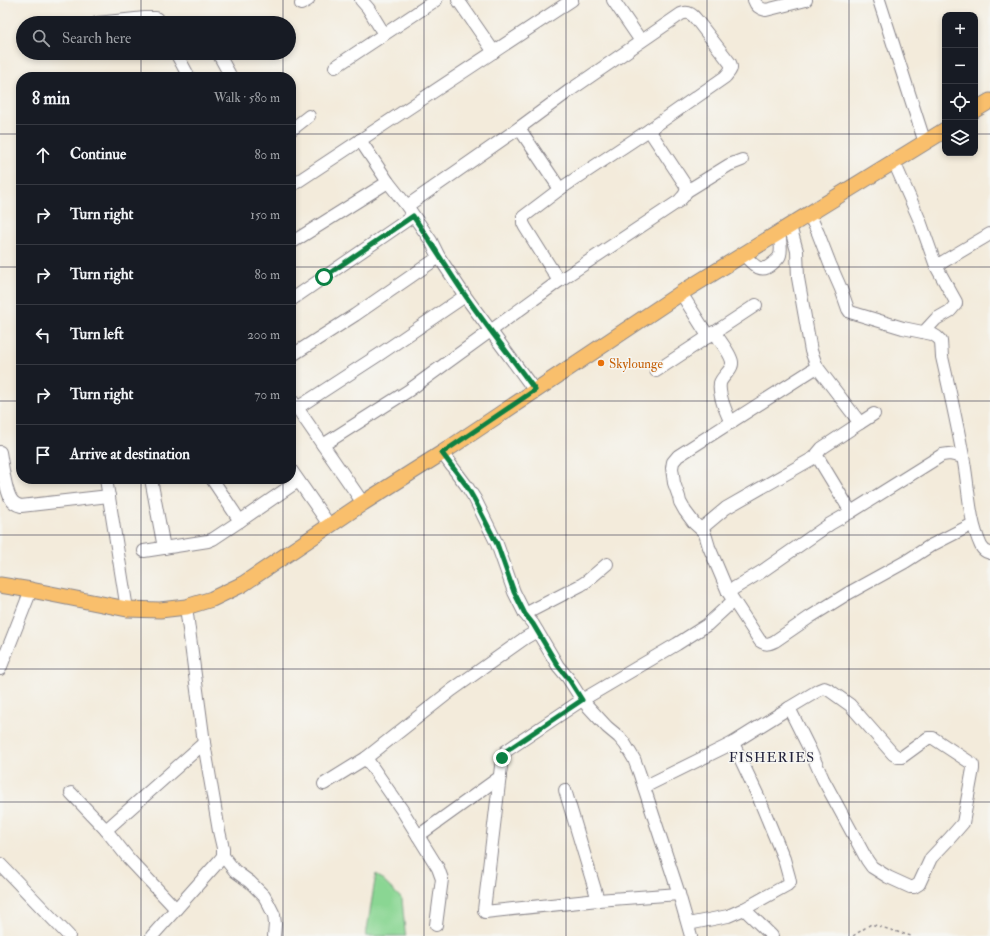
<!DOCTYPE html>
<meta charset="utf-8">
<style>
:root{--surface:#171b24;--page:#20242c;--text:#f1f3f6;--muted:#9ea1a6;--line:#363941}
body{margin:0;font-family:"IM FELL Double Pica",serif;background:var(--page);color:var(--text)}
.controls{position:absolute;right:12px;top:12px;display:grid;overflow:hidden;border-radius:8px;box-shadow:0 2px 6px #0003}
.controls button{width:36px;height:36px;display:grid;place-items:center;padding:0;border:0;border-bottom:1px solid var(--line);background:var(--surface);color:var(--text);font:20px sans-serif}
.stop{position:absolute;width:12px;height:12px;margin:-9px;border:3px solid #0b8043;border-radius:50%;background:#fff}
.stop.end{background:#0b8043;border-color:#fff;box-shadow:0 1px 4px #0008}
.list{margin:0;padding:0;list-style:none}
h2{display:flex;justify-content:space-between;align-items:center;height:52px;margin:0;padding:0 16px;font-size:17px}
h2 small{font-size:13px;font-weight:400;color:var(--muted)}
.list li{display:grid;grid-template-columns:26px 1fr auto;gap:12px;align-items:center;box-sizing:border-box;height:60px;padding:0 16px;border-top:1px solid var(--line)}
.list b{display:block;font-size:15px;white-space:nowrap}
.list em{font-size:13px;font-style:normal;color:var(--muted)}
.icon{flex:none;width:22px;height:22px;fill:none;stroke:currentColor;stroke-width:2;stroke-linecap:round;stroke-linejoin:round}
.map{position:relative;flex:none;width:990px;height:936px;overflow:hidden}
.search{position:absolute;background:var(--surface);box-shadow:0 2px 6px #0003;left:16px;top:16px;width:280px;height:44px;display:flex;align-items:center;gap:10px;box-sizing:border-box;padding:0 14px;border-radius:22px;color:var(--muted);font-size:15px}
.panel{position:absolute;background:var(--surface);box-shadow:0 2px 6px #0003;left:16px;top:72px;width:280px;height:412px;border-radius:16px}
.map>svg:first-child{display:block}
</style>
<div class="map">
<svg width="990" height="936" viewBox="0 0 990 936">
<rect width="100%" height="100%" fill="#f6f6f2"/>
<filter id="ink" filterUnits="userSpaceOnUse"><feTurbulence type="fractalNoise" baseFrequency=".025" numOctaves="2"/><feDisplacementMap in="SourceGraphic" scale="8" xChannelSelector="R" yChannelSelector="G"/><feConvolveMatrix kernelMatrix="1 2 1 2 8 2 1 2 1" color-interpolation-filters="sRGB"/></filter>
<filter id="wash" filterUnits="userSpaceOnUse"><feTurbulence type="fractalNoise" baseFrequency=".012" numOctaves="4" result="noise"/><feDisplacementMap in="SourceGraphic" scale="16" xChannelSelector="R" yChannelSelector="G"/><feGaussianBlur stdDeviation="0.9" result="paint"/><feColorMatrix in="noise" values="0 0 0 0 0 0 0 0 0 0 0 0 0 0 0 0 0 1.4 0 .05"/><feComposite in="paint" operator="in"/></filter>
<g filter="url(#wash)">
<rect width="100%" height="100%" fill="#f3ebdb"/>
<path fill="#8ad693" stroke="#567c67" d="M376,874L402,899L405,931L406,936H366Z"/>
</g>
<g filter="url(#ink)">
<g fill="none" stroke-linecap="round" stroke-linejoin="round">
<g stroke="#8a868b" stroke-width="14">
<g id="minor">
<path d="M361,0L368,8L384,34"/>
<path d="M458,0L494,52"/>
<path d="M613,0L641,41"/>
<path d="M754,0C756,6 760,9 766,10L806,0"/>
<path d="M879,0L925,143"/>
<path d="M301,4L308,0"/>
<path d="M97,23L145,18H156L161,23"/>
<path d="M176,53L189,77"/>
<path d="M218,53L231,77"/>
<path d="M335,67L436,0"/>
<path d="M519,128L560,189"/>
<path d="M291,130L309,116"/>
<path d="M360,140L388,182L407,206L431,241L439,257L465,296L535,391"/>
<path d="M894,162L920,221L936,266L956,302V304L950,311L936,319L924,332"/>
<path d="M291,186L572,0"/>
<path d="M687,191L729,165L742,160"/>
<path d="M407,206L519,128L569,91L681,14C688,11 692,14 696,19L730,63C733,69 729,72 725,77L649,130L560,189L523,217V223L525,227L559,281"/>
<path d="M809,214L818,233L830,264L841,289L848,309L850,312L903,328L932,334L937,337L941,341L942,357C950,392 958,427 964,462C969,491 969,520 981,546C983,550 986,552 990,553"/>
<path d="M291,243L388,182"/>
<path d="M744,255C752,263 760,275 772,264C775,261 779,259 780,255C782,248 780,239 779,232"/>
<path d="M936,266L990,234"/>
<path d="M681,293L708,336"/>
<path d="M291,300L413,216"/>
<path d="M714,332C719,339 731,354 732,362C733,370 722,376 720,383C718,395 726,412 731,423"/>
<path d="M291,356L355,315L439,257"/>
<path d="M817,367L678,456L673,462L672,468L674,483L679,497L680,502L685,511L694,523L704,532L706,537L709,547L728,592L760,641C766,645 769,644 775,641L810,617L847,594L905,562L930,546L973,524"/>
<path d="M656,371L756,305"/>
<path d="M291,399L363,503"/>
<path d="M297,408L380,354L465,296"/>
<path d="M860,423L874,414"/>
<path d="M323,445L408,391L559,281L679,201C684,196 687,193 686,186L649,130"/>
<path d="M0,452C2,463 5,490 11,499C13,503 17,505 21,506L109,496"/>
<path d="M442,453L466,485L475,499L497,544L514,592L525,614L533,624L558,666L568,678L582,700L607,727L619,737L625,744L634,759L639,772L679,894L691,936"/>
<path d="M291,470L330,526"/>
<path d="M106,479L127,609"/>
<path d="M151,479L164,548"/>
<path d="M212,479L240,521"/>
<path d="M851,512L942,455L949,454L963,457"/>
<path d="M701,529L726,508L817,456"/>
<path d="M144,551L208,541L213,539L240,521L298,481"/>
<path d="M728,592L761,572L830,524L851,512L817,456V454L822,448L860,423L817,367L811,351L798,278L797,251L790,226"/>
<path d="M525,614L581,585L587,581L607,564"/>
<path d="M0,669L31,590"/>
<path d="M824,688L829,690L850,705L893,754L898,757H902L928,738H933L971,763L973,765V769L963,823L949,839L931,858L919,884L914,887H910L888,877L872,867L867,860L823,779L810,750L789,708L819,690Z"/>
<path d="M733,743L789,708"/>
<path d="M366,758L402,810L438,868L442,879L436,925"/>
<path d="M324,784L366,758L452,690L525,638L537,631"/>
<path d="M644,787L733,743L758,796L784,859L789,877L790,882L787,885L744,909L728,916L688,924"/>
<path d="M565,790L598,900"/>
<path d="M71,793L106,830L129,859L176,909"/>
<path d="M106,830L204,743"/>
<path d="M418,836L500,777"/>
<path d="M223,856L235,871L250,882L264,896L268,903L274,915L275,924L274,936"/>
<path d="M0,864L69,936"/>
<path d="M679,894L598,900L485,912L484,910L502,758L506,751L582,700L677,644L707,625L733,601"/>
<path d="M744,909L772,936"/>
<path d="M152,936L219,861L223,856V848L219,831L204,743L186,607"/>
</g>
</g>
<g stroke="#8a868b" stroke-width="17">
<g id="major">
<path d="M975,110L990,101"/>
<path d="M0,585L31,590L127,609L160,610L186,607L212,599L243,584L363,503L442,453L681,293L945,130"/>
</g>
</g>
<path stroke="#8a868b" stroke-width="1.5" stroke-dasharray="3 3" stroke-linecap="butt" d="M853,936L871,924L911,936"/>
<use href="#minor" stroke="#fff" stroke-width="12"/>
<use href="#major" stroke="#f9bf6c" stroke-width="15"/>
</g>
</g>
<g fill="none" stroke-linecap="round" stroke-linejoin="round" filter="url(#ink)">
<path stroke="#0b8043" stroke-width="5" d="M324,277L413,216C431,242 447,269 465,295C487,327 512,358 535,390L442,453L466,485L474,499L497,544L514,592L525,614L533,624L558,666L568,678L582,700L506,751L502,758"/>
</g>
<path fill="none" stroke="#22223b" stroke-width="1" stroke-opacity="0.55" d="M141,0V23M283,0V23M424,0V936M566,0V936M707,0V936M849,0V936M141,53V77M283,53V77M0,134H21M291,134H945M975,134H990M0,267H21M291,267H990M0,401H21M291,401H990M141,479V936M283,479V936M0,535H990M0,669H990M0,802H990"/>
<circle fill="#e8710a" stroke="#f6f6f2" stroke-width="1.5" cx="601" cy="363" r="4"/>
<g text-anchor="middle" stroke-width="3" stroke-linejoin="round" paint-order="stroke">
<g font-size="13" fill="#c56008" stroke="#f6f6f2" text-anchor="start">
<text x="609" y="368">Skylounge</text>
</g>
<g font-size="14" letter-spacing="1" fill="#22223b" stroke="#f6f6f2">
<text x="772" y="762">FISHERIES</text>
</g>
</g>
</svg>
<div class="controls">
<button>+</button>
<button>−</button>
<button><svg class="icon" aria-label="locate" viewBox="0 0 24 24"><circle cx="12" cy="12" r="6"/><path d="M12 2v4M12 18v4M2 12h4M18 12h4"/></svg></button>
<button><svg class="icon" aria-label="layers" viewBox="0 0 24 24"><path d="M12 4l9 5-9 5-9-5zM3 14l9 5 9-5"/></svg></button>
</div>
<div class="stop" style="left:324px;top:277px"></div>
<div class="stop end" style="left:502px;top:758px"></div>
<div class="search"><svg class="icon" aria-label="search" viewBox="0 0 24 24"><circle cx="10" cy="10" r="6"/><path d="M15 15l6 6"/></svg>Search here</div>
<section class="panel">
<h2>8 min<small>Walk · 580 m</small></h2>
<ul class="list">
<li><svg class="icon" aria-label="ahead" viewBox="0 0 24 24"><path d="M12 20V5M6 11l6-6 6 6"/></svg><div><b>Continue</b></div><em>80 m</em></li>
<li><svg class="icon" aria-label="right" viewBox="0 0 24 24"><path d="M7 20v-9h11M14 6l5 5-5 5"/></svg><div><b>Turn right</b></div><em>150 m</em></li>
<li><svg class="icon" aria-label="right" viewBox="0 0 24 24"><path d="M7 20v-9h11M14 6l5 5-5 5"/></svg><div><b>Turn right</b></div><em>80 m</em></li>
<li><svg class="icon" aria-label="left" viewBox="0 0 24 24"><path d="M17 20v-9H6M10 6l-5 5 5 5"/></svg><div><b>Turn left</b></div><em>200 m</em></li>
<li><svg class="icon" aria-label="right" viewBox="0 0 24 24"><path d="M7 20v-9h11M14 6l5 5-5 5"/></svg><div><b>Turn right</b></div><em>70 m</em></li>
<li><svg class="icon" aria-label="arrive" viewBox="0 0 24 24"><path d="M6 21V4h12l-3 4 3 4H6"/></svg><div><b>Arrive at destination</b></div></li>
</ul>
</section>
</div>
